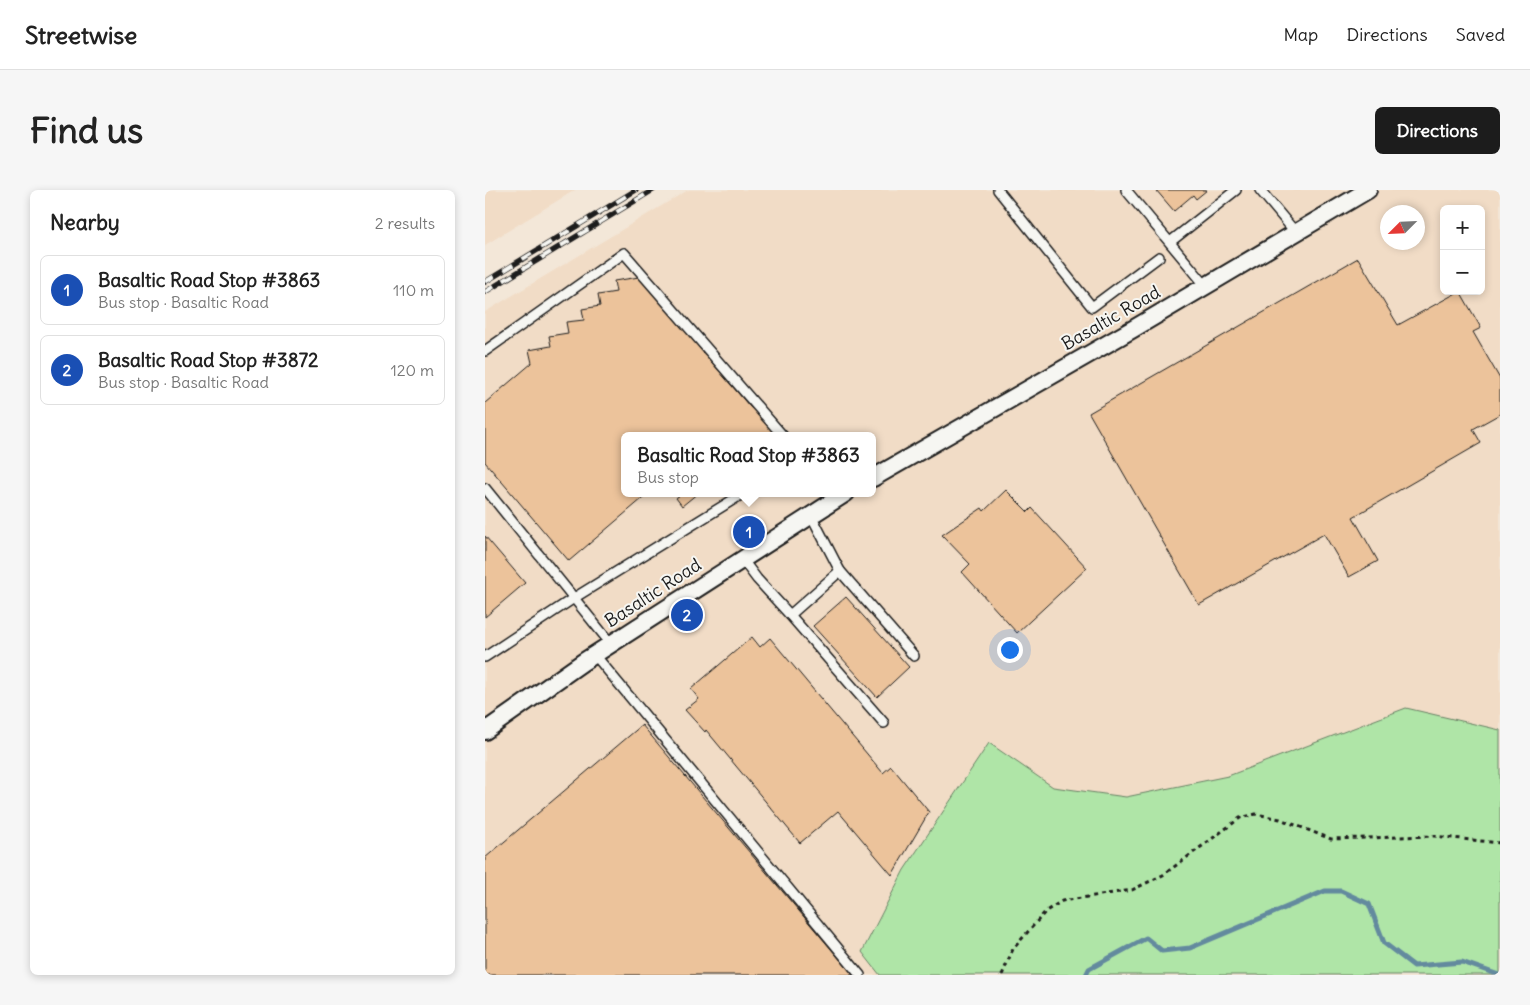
<!DOCTYPE html>
<meta charset="utf-8">
<style>
:root{--surface:#fff;--page:#f6f6f6;--text:#222;--muted:#767676;--line:#e0e0e0;--accent:#1c1c1c}
body{margin:0;font-family:Delius,sans-serif;background:var(--page);color:var(--text)}
.controls{position:absolute;right:15px;top:15px;display:grid;overflow:hidden;border-radius:8px;box-shadow:0 2px 8px #0003}
.controls button{width:45px;height:45px;display:grid;place-items:center;padding:0;border:0;border-bottom:1px solid var(--line);background:var(--surface);color:var(--text);font:25px sans-serif}
.compass{position:absolute;left:895px;top:15px;width:45px;height:45px;border-radius:50%;background:var(--surface);box-shadow:0 2px 8px #0003;rotate:246deg}
.you{position:absolute;left:524px;top:459px;width:18px;height:18px;margin:-12px;border:4px solid #fff;border-radius:50%;background:#1a73e8;box-shadow:0 0 0 8px #1a73e833}
.badge{display:grid;place-items:center;width:32px;height:32px;border-radius:50%;background:var(--accent);color:#fff;font-size:16px;font-weight:700}
.pin{position:absolute;translate:-50% -50%;border:2px solid #fff;box-shadow:0 1px 5px #0006}
.popup{position:absolute;left:136px;top:242px;width:255px;height:65px;box-sizing:border-box;display:grid;place-content:center;border-radius:8px;background:var(--surface);filter:drop-shadow(0 1px 4px #0005);font-size:16px;white-space:nowrap;color:var(--muted)}
.popup b{font-size:19px;color:var(--text)}
.popup::after{content:'';position:absolute;left:50%;top:100%;margin-left:-10px;border:10px solid transparent;border-top-color:var(--surface)}
.list{margin:0;padding:0;list-style:none}
h2{display:flex;justify-content:space-between;align-items:center;height:65px;margin:0;padding:0 20px;font-size:21px}
h2 small{font-size:16px;font-weight:400;color:var(--muted)}
.list li{display:grid;grid-template-columns:32px 1fr auto;gap:15px;align-items:center;box-sizing:border-box;height:70px;margin:0 10px 10px;padding:0 10px;border:1px solid var(--line);border-radius:8px}
.list b{display:block;font-size:19px;white-space:nowrap}
.list p{margin:0;font-size:16px;white-space:nowrap;color:var(--muted)}
.list em{font-size:16px;font-style:normal;color:var(--muted)}
.map{position:relative;flex:none;width:1015px;height:785px;overflow:hidden;border-radius:8px}
header{display:flex;align-items:center;gap:30px;box-sizing:border-box;height:70px;padding:0 25px;background:var(--surface);border-bottom:1px solid var(--line)}
header strong{font-size:24px}
nav{display:flex;gap:28px;margin-inline-start:auto;font-size:18px}
.intro{display:flex;align-items:center;justify-content:space-between;box-sizing:border-box;height:120px;padding:0 30px}
h1{margin:0;font-size:35px}
.button{padding:12px 22px;border-radius:8px;background:var(--accent);color:#fff;font-size:18px;font-weight:700}
main{display:flex;gap:30px;padding:0 30px}
aside{flex:1;background:var(--surface);border-radius:8px;box-shadow:0 2px 8px #0003}
.map>svg:first-child{display:block}
</style>
<header>
<strong>Streetwise</strong>
<nav><a>Map</a><a>Directions</a><a>Saved</a></nav>
</header>
<div class="intro"><h1>Find us</h1><a class="button">Directions</a></div>
<main>
<aside>
<h2>Nearby<small>2 results</small></h2>
<ul class="list">
<li><span class="badge" style="background:#1a4fb4">1</span><div><b>Basaltic Road Stop #3863</b><p>Bus stop · Basaltic Road</p></div><em>110 m</em></li>
<li><span class="badge" style="background:#1a4fb4">2</span><div><b>Basaltic Road Stop #3872</b><p>Bus stop · Basaltic Road</p></div><em>120 m</em></li>
</ul>
</aside>
<div class="map">
<svg width="1015" height="785" viewBox="0 0 1015 785">
<rect width="100%" height="100%" fill="#f3e7d8"/>
<filter id="ink" filterUnits="userSpaceOnUse"><feTurbulence type="fractalNoise" baseFrequency=".02" numOctaves="2"/><feDisplacementMap in="SourceGraphic" scale="10" xChannelSelector="R" yChannelSelector="G"/><feConvolveMatrix kernelMatrix="1 2 1 2 8 2 1 2 1" color-interpolation-filters="sRGB"/></filter>
<g filter="url(#ink)">
<g fill="#f1dcc6" fill-rule="evenodd">
<path d="M0,0H90L0,55Z"/>
<path d="M203,0H1015V540L921,518L743,586L641,607L568,597L504,553L419,680L377,761L395,785H0V122ZM959,19H996V101H959ZM902,22H932V52H902ZM140,246H388V303H140Z"/>
</g>
<path fill="#afe5a7" stroke="#668062" d="M921,518L1015,540V785H395L377,762L419,680L504,553L568,597L641,607L743,586Z"/>
<g fill="none" stroke-linecap="round" stroke-linejoin="round">
<path stroke="#638a9e" stroke-width="5" d="M601,785L604,779L661,748L677,761L705,758L840,701H856L884,714L899,753L929,776L977,772L1014,785"/>
</g>
<g fill="#ecc39b" stroke="#1c1c1c">
<path d="M671,0H722L711,9L708,5L689,21Z"/>
<path d="M873,68L913,135L975,101L996,138L988,142L1015,189V224L988,239L996,253L868,327L893,371L864,387L839,344L714,415L604,223Z"/>
<path d="M154,87L265,217L267,219L271,215L294,242L289,246H140V303H164L84,371L0,272V213L47,173L44,160L66,156L64,146L83,143L81,132L99,130L97,119L115,116L113,105L131,102L129,91Z"/>
<path d="M521,300L543,322L547,318L602,378L532,443L477,382L485,374L457,345L497,318L499,321Z"/>
<path d="M193,303H213L197,316L191,308L195,305Z"/>
<path d="M0,346L40,393L0,427Z"/>
<path d="M361,407L424,477L392,507L328,436Z"/>
<path d="M267,447L275,457L285,448L398,583L406,576L444,622L407,685L353,621L315,653L221,540L220,542L200,520L214,509L206,499Z"/>
<path d="M157,535L368,785H0V668Z"/>
</g>
<g fill="none" stroke-linecap="round" stroke-linejoin="round">
<g stroke="#1c1c1c" stroke-width="12">
<g id="lane">
<path d="M513,0L607,117L674,67"/>
<path d="M641,0L721,96"/>
<path d="M775,0L811,43"/>
<path d="M685,52L751,0"/>
<path d="M0,161L139,63L298,246"/>
<path d="M0,298L126,454"/>
<path d="M257,369L272,389L305,425L355,381L326,325"/>
<path d="M355,381L429,466"/>
<path d="M305,425L399,533"/>
<path d="M110,465L375,785"/>
<path d="M0,467L89,408L259,303"/>
</g>
</g>
<g stroke="#1c1c1c" stroke-width="20">
<g id="street">
<path d="M388,288L648,139L883,0"/>
<path d="M0,541L98,472L361,303"/>
</g>
</g>
<path stroke="#1c1c1c" stroke-width="3" stroke-dasharray="4 4" stroke-linecap="butt" d="M517,785L528,759L561,721L577,711L647,700L678,685L755,628L771,624L795,629L846,649L949,646L1015,653"/>
<use href="#lane" stroke="#f6f6f2" stroke-width="9"/>
<use href="#street" stroke="#f6f6f2" stroke-width="16"/>
<g stroke="#1c1c1c" stroke-width="5.5">
<g id="rail">
<path d="M0,92L151,0"/>
<path d="M0,102L168,0"/>
</g>
</g>
<use href="#rail" stroke="#f6f6f2" stroke-width="4" stroke-dasharray="11" stroke-linecap="butt"/>
</g>
</g>
<g text-anchor="middle" stroke-width="4" stroke-linejoin="round" paint-order="stroke">
<g font-size="18" fill="#1c1c1c" stroke="#f6f6f2">
<text transform="translate(626 128) rotate(-30)" y="6">Basaltic Road</text>
<text transform="translate(168 403) rotate(-33)" y="6">Basaltic Road</text>
</g>
</g>
</svg>
<div class="controls">
<button>+</button>
<button>−</button>
</div>
<svg class="compass" viewBox="-18 -18 36 36"><path d="M0-13l5 13h-10z" fill="#e53935"/><path d="M0 13l5-13h-10z" fill="#767676"/></svg>
<div class="you"></div>
<div class="pin badge" style="left:264px;top:342px;background:#1a4fb4">1</div>
<div class="popup"><b>Basaltic Road Stop #3863</b>Bus stop</div>
<div class="pin badge" style="left:202px;top:425px;background:#1a4fb4">2</div>
</div>
</main>
